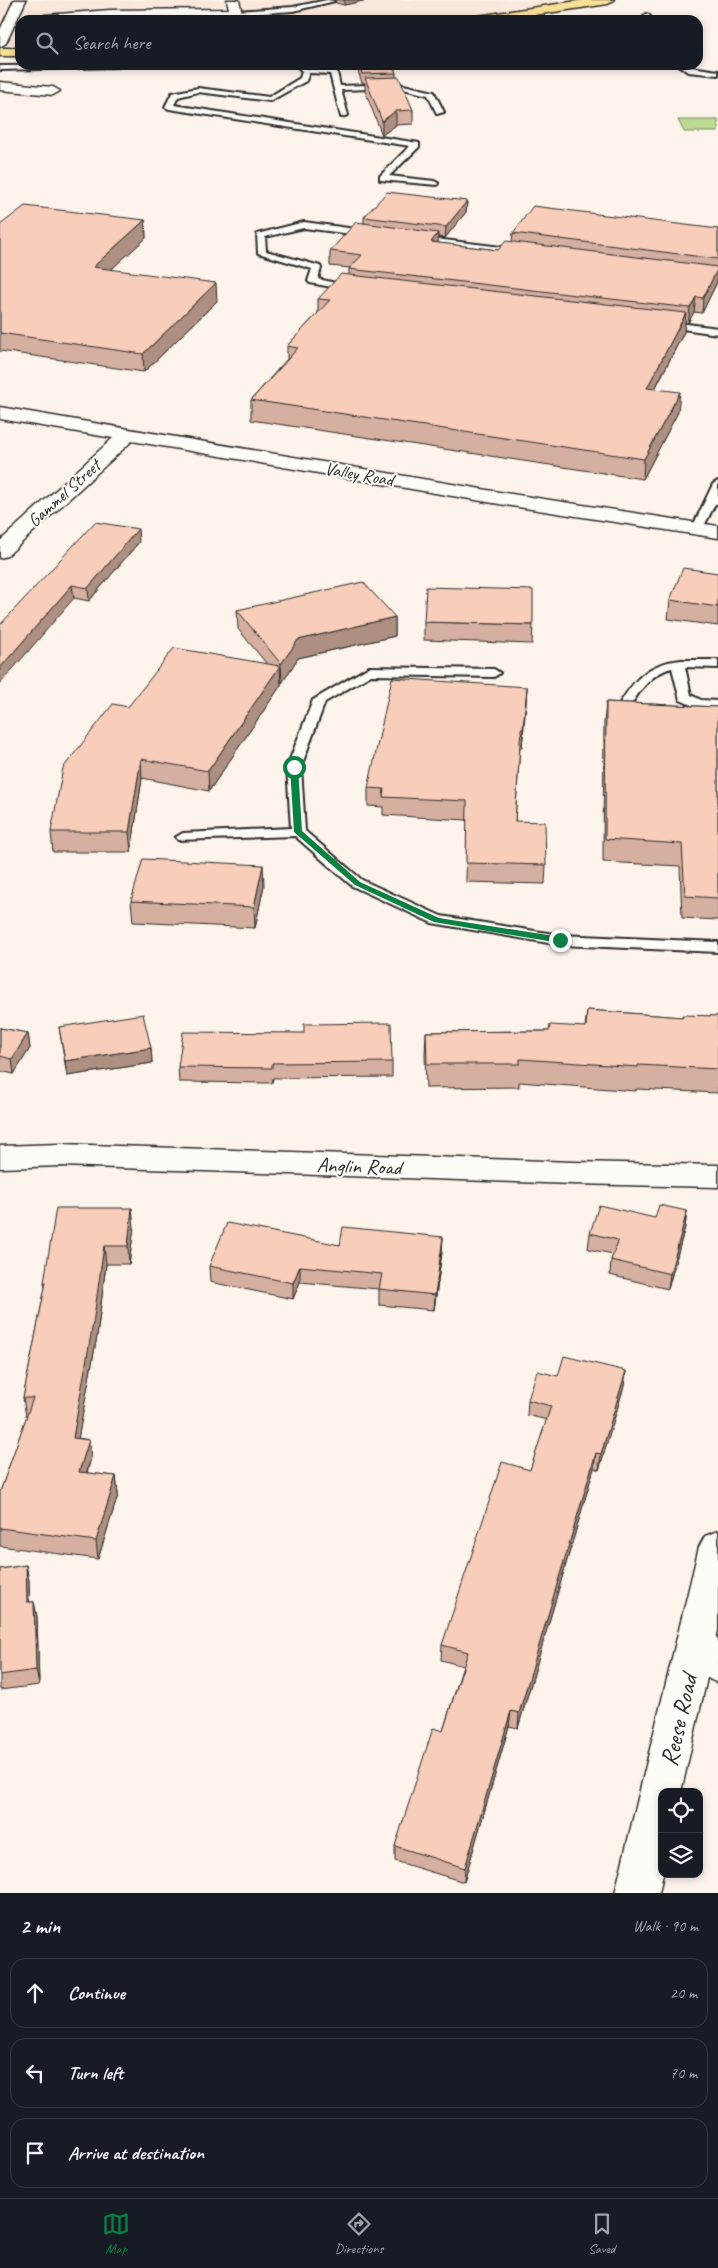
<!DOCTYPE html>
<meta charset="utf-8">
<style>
:root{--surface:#171b24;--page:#20242c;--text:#f1f3f6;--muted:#9ea1a6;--line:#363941;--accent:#0b8043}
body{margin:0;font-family:Caveat,sans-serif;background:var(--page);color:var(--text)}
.controls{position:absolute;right:15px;bottom:15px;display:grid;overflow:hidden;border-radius:10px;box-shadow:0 2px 8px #0003}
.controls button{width:45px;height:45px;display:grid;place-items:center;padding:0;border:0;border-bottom:1px solid var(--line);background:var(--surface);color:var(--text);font:25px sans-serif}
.stop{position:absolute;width:15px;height:15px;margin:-11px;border:4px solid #0b8043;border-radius:50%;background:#fff}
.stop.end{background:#0b8043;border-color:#fff;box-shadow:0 1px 5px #0008}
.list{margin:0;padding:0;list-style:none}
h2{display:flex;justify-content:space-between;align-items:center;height:65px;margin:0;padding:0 20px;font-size:21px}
h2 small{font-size:16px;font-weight:400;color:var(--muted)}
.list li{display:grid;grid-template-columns:32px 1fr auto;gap:15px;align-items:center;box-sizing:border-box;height:70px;margin:0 10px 10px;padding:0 10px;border:1px solid var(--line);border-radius:15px}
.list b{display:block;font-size:19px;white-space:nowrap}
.list em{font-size:16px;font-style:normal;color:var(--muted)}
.icon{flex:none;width:28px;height:28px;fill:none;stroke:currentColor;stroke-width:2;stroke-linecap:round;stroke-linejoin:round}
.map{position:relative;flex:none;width:718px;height:1893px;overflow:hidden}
.search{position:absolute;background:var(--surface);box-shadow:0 2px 8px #0003;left:15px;right:15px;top:15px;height:55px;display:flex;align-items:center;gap:12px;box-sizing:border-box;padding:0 18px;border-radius:15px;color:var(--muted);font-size:19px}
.sheet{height:305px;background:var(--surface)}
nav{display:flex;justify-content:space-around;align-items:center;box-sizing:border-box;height:70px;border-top:1px solid var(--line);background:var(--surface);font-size:14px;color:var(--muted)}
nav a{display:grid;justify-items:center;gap:2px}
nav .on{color:var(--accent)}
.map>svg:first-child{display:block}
</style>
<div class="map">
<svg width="718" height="1893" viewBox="0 0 718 1893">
<rect width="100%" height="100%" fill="#fcf3eb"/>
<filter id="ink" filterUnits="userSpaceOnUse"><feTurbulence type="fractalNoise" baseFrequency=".02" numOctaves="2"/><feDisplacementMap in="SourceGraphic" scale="10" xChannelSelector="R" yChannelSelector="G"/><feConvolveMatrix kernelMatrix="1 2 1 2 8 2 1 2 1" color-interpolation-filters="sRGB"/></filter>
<g filter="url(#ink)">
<path fill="#fbe8dc" d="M0,0H571L433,20H20V45L0,46Z"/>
<path fill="#bdda93" stroke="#74825f" d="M678,120H718V132H684Z"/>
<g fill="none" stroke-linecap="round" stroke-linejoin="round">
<g stroke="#2b2b2b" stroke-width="4">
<g id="service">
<path d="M327,0L335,1L293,11L236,15L233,13L236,11L293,7Z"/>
<path d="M647,14L649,15L652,20H646L644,16Z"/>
<path d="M122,65L118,67L0,70V66Z"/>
<path d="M296,65H304L308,69L331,70L337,65H345L337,72L340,86L399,84L434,92L444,112L437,114L428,95L399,88L341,90L348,115L341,117L330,74L309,73L306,81L270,101L198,92L178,97L174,105L419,143V147L389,176L434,181L438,183L437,185L380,180V176L410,146L169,109L165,107L172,93L198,88L269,97L300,78L302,71Z"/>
<path d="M678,65L718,71V75L688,72Z"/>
<path d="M304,222L370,231L371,233L367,236L304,228L265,237L266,251L320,266L321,268L318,279L353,287V291L310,283L308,281L312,269L258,253L257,234Z"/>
<path d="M419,237L518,249L522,252L518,255L416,242V238Z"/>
<path d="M664,321L718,328V334L661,326L659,324Z"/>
<path d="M718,481V504H715L702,530H694L692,528L713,484Z"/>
<path d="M681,660H718V668L685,667L691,695L701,700L718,701V709L696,707L680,700L672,668C646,674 634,701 621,721H611L610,718C631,687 640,664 681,660Z"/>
<path d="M369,667L494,669L500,673L494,677L371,675L325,702L301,767L305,831L362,880L441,916L560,935L718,942V952L560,945L432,923L352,886L295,836L178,840L176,837L183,833L291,828L287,767L313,700Z"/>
</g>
</g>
<g stroke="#2b2b2b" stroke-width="3">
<g id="minor">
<path d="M14,0H26L6,43L0,47V30Z"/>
<path d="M227,0H239L242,13L240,16L80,20L39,19L45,15L110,10L229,9Z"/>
<path d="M0,82L53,87L60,91L53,95L0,90Z"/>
<path d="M0,407L499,492L718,526V538L499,504L132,441L7,556L0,558V541L113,438L0,419Z"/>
<path d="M696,1626L710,1631L718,1639V1683C699,1676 685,1661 677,1643L682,1631Z"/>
</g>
</g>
<g stroke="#2b2b2b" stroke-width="3">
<g id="tertiary">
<path d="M61,1144L572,1162L718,1165V1187L572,1184L61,1166L0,1168V1146Z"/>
<path d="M718,1531V1630L681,1792H662L663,1874L659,1893H615L699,1547L705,1536Z"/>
</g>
</g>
<g stroke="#2b2b2b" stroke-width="3">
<g id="primary">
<path d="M584,0H614L608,4L501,20H471L477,16Z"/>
<rect x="0" y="48" width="20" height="8"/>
</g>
</g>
<use href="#service" fill="#fdfcf7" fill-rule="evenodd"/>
<use href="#minor" fill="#fdfcf7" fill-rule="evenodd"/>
<use href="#tertiary" fill="#fdfcf7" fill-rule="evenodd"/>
<use href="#primary" fill="#fadf96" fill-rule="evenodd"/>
</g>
<g fill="#d5b0a0" stroke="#2b2b2b">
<path d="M335,0H367L344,5L336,3Z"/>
<path d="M356,65H393L396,73V77L413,110V124L396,125L382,135L365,91V83H362Z"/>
<path d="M467,201L466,212L445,238L438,237V243L498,250L512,242L513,233L718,229V273L717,282L702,313L694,312L688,323L685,322L684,332L655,389L678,412L643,479L251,420V400L287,359V346L318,313V299L349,275V269L350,268L330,266V251L364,223V217Z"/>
<path d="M145,220L146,238L111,269L217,301L144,372L0,351V225Z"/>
<path d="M139,542L89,601L74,598L0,625Z"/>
<path d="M718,573V626L668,619L670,600Z"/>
<path d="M237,610L395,617V636L298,658L282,683L281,682V685L209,791L142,778L131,852H53L51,832L128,707L266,663L238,629Z"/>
<path d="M424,622L533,625L532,644L424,640Z"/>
<path d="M527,687L522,747H520L515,821L546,865L545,884L466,882L467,820L383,815V807L368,806V788Z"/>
<path d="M606,702L718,707V920L682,918L680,866L603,862L604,723Z"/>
<path d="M264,885L255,928L133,922L131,901Z"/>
<path d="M587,1010L682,1017L718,1016V1093L636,1089V1091L519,1082V1087L426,1088L425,1055L426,1032L549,1031L585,1027Z"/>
<path d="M59,1027L151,1048L152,1063L67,1076Z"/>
<path d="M0,1028L28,1033L30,1048L14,1074L0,1071Z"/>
<path d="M304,1033L392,1062V1077L273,1078L272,1083L179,1082L178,1067Z"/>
<path d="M687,1211L685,1227L668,1289L610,1275L611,1260L613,1254L588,1249L590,1233Z"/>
<path d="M134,1227L129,1264H106L97,1336L78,1438L89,1440L91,1458L87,1473L116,1476L118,1495L98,1559L0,1546V1492L27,1416H26L23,1398L45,1288L44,1282Z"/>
<path d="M443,1237L442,1252L434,1310L379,1305V1289L300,1282L293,1299L210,1282L209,1266L340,1245Z"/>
<path d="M626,1371L624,1386L599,1470L594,1468L518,1728L509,1726L464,1882L395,1861V1846L443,1731L463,1666L441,1660L442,1645L530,1470L547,1420L527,1415L528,1400L558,1376Z"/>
<path d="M26,1565L29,1581V1602H34L37,1617L39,1685L0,1690V1569Z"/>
</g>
<g fill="#ae9082" stroke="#2b2b2b">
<path d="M344,0H367L344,5Z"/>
<path d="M396,111V125L382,135V121Z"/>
<path d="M467,201L466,212L445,238L446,227Z"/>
<path d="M145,220L146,238L94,285L93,267Z"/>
<path d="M438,233V247L431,242Z"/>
<path d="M718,268L717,282L702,313L703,298Z"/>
<path d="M216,283L217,301L144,372L143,354Z"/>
<path d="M696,297L694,312L688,323L690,308Z"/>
<path d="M686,313L684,332L645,408L647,388Z"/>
<path d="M680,392L678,412L643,479L644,459Z"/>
<path d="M138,529L139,542L89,601L88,588Z"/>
<path d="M72,585L74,598L0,684V668Z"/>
<path d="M395,617V636L298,658L282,683L281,664L298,640Z"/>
<path d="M280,666L281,685L209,791L208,771Z"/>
<path d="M527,687L526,705L522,747L523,729Z"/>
<path d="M141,759L142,778L131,852L129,832Z"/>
<path d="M263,865L264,885L255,928L254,907Z"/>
<path d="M28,1033L30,1048L14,1074L12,1059Z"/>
<path d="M151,1048L152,1063L67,1076L65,1061Z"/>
<path d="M132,1208L134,1227L129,1264L128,1246Z"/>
<path d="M687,1211L685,1227L668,1289L670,1274Z"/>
<path d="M443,1237L442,1252L434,1310L435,1295Z"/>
<path d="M104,1246L106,1264L97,1336L75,1456L73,1438Z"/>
<path d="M300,1266V1282L293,1299V1283Z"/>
<path d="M626,1371L624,1386L599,1470L601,1454Z"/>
<path d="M89,1440L91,1458L81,1490L79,1472Z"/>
<path d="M596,1453L594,1468L518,1728L519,1713Z"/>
<path d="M116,1476L118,1495L98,1559L96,1541Z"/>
<path d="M26,1565L29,1581L30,1617L27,1602Z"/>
<path d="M34,1602L37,1617L39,1685L36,1670Z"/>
<path d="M511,1711L509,1726L464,1882L465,1868Z"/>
</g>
<g fill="#f8cdba" stroke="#2b2b2b">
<path d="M359,65H393L396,73L362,74Z"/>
<path d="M399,77L413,110L396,111L382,121L365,78Z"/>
<path d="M387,192L467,201L446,227L364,217Z"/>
<path d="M25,206L145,220L93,267L216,283L143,354L0,333V225Z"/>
<path d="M533,206L718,229V259L513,233Z"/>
<path d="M356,222L438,233L431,242L498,250L506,241L718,267V268L703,298L696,297L690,308L349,269L362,255L330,251Z"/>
<path d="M341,274L686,313L647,388L680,392L644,459L251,400L298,348L287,346L330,300L318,299Z"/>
<path d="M95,522L138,529L88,588L72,585L0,668V625Z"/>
<path d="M683,568L718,573V607L670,600Z"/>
<path d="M363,582L395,617L298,640L281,664L237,610Z"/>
<path d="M426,587L533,590V625L424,622Z"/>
<path d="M174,648L280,666L208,771L141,759L129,832H51L63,768L113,704L128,707Z"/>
<path d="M392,678L527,687L523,729H521L515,821L545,822L546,865L466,863L467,801L383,797L384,789L368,788Z"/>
<path d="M606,702L718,707V898L685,896L682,844L605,839Z"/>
<path d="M143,859L263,865L254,907L131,901Z"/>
<path d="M587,1010L683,1017L682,1015L718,1016V1069L638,1065V1067L520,1059V1064H427L426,1032L549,1031L550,1025L586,1027Z"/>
<path d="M143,1014L151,1048L65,1061L59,1027Z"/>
<path d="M391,1023L392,1062L272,1063V1068L178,1067L183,1032L304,1033V1024Z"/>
<path d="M0,1028L28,1033L12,1059L0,1056Z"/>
<path d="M599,1205L655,1218L659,1205L687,1211L670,1274L611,1260L618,1240L590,1233Z"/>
<path d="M56,1208H132L128,1246H104L94,1317L73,1438L89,1440L79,1472L116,1476L96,1541L0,1528V1492L33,1398H23L46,1282H44Z"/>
<path d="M227,1223L340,1245L343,1227L443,1237L435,1295L379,1289L382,1274L300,1266L293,1283L209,1266Z"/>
<path d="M564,1356L626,1371L601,1454L596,1453L519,1713L511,1711L465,1868L395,1846L433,1728L443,1731L468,1652L442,1645L502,1462L530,1470L551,1406L528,1400L537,1371L558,1376Z"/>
<path d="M26,1565L27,1602H34L36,1670L0,1675V1569Z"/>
</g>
</g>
<path fill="#0b8043" d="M294,765L298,767L302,831L360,882L439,918L560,937L564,940L560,943L434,922L355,885L294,832L290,767Z"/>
<g text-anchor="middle" stroke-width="4" stroke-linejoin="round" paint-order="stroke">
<g font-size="18" fill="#2b2b2b" stroke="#fdfcf7">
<text transform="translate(359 474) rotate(10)" y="6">Valley Road</text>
<text transform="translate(64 493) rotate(-42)" y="6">Gammel Street</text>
</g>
<g font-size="21" fill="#2b2b2b" stroke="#fdfcf7">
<text transform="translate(359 1166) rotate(2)" y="7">Anglin Road</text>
</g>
<g font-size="25" fill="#2b2b2b" stroke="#fdfcf7">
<text transform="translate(678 1720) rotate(-77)" y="9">Reese Road</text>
</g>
</g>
</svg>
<div class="controls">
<button><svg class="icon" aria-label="locate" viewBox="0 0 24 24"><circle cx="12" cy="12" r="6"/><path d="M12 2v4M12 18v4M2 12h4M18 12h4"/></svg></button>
<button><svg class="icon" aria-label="layers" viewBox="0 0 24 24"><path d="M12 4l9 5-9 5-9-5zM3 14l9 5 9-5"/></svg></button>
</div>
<div class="stop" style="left:294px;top:767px"></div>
<div class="stop end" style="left:560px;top:940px"></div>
<div class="search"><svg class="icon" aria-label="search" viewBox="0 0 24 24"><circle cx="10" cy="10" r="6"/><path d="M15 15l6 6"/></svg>Search here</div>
</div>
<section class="sheet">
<h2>2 min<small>Walk · 90 m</small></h2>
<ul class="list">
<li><svg class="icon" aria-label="ahead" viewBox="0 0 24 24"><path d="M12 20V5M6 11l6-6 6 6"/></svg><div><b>Continue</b></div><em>20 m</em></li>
<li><svg class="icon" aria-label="left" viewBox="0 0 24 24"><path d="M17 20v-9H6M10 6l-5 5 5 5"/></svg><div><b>Turn left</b></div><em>70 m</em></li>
<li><svg class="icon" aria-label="arrive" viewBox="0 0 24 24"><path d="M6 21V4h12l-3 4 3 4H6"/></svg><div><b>Arrive at destination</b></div></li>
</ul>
</section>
<nav>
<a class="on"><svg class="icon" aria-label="map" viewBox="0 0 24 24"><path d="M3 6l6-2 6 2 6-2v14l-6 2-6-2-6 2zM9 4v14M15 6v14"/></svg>Map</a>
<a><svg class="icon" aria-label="directions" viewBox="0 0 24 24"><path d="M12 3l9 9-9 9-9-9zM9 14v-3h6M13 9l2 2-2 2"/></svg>Directions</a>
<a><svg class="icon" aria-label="saved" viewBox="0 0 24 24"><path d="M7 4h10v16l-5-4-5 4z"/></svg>Saved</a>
</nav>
